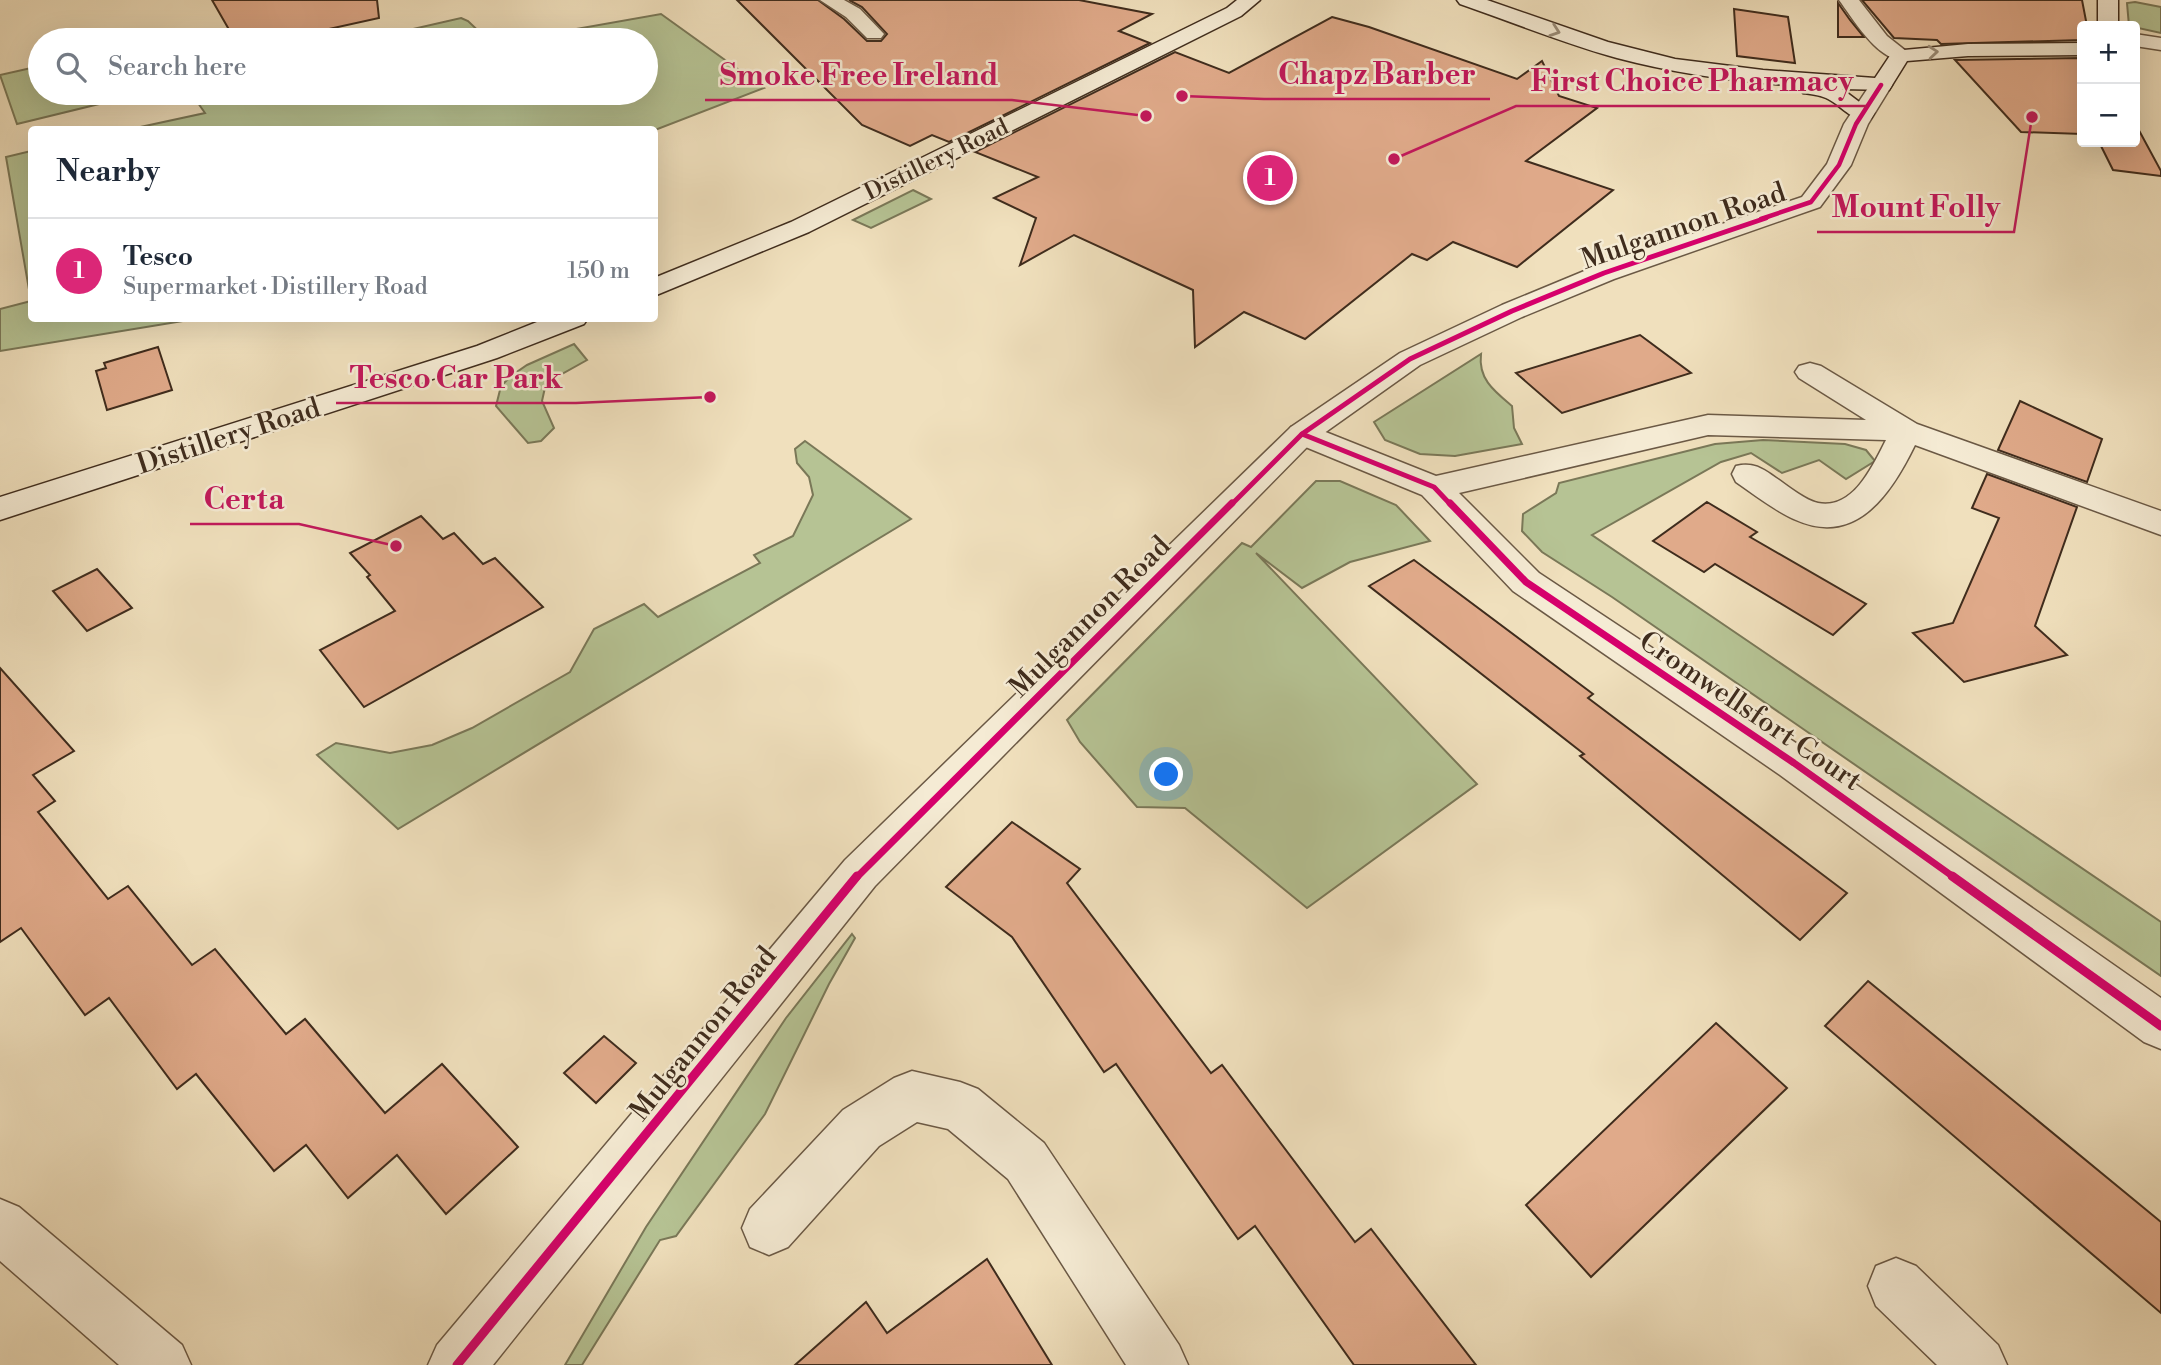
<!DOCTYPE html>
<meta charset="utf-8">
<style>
:root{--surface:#fff;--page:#f6f6f7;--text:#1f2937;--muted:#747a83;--line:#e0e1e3;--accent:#db2777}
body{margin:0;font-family:"Libre Bodoni",serif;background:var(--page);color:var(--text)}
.controls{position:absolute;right:21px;top:21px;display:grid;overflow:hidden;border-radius:7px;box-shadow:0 7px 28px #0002}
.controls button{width:63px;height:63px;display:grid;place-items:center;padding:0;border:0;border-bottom:2px solid var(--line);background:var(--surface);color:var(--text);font:35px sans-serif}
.you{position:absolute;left:1167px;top:775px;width:24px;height:24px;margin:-18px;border:5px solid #fff;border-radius:50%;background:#1a73e8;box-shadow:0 0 0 10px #1a73e833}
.badge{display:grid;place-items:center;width:46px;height:46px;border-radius:50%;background:var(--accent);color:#fff;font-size:23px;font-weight:700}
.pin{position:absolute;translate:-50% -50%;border:4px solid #fff;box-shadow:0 2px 7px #0006}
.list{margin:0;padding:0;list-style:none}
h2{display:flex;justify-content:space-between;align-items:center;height:91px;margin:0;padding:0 28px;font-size:30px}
h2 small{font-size:23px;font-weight:400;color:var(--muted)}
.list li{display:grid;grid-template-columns:46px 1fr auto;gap:21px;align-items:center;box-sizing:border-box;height:105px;padding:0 28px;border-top:2px solid var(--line)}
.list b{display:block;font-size:26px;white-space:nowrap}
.list p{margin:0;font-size:23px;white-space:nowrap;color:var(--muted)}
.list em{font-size:23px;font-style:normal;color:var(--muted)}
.icon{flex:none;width:38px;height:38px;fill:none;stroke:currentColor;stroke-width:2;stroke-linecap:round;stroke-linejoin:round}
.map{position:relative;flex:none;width:2161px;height:1365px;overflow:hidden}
.search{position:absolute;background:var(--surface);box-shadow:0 7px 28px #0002;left:28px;top:28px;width:630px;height:77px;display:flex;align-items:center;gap:18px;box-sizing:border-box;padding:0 24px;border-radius:38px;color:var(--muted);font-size:26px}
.panel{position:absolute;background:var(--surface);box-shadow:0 7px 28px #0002;left:28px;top:126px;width:630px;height:196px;border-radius:7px}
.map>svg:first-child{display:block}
</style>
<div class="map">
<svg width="2161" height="1365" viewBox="0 0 2161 1365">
<rect width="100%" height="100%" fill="#f0e0bd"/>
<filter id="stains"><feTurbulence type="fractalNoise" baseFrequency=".00286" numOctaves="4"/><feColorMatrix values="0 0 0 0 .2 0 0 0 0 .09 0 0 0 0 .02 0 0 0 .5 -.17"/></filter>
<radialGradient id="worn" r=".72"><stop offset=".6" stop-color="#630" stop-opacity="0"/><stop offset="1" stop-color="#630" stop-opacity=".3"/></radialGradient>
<g fill="#b6c394" stroke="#7a7858" stroke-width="2">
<path d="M2135,2L2161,7V33L2129,26L2127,3Z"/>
<path d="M661,14L764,88L655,130L131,129L205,113L191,93H646V40H514Z"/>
<path d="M461,18L468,21L488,40H365Z"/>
<path d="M40,66V93H93L99,104L17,124L0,75Z"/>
<path d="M31,151L32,318L195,319L0,351V309L31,301L6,157Z"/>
<path d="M913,190L931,199L871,228L853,220Z"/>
<path d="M574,344L587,360L546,383L542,401L554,428L541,441L528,443L496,406L501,386L511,376L527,365Z"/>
<path d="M1481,354C1478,379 1494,391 1512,406L1514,428L1522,444L1455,456L1420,454L1385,440L1374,422Z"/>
<path d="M1763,440L1845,444L1866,450L1875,461L1846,479L1819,460L1782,473L1751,453L1721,462L1592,535L2161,922V976L1612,597L1542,552L1522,531L1523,514L1556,493L1559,483L1715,444Z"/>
<path d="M805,441L911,519L398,829L317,755L336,743L390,753L432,745L472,728L570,672L594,629L644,604L658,617L760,563L754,555L793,536L813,495L809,477L797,463L795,449Z"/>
<path d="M1316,481H1340L1396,505L1430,541L1350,562L1302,588L1256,553L1477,784L1307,908L1185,808L1137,807L1080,742L1067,720L1242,543L1251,547Z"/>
<path d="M852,934L855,938L829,984L765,1114L676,1236L660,1240L582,1365H565L646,1227L786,1018Z"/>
</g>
<g fill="#e0aa8a" stroke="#3f2c1d" stroke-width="2">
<path d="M212,0H377L379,18L279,40H235Z"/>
<path d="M737,0H818L844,19L867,41H881L887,34L862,7L849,0H1079L1152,14L1119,31L1150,43L949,142L932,135L910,146L862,125Z"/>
<path d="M1862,0H2082L2087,26H2082V40L1941,44L1937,40L1894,38Z"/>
<path d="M1838,3L1850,20L1864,37H1838Z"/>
<path d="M1734,9L1788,17L1795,63L1737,56Z"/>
<path d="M1332,17L1369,27L1517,79L1542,61L1559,96L1597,108L1526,161L1613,190L1517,267L1453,242L1427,260L1412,254L1305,339L1244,312L1195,347L1193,290L1074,235L1020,265L1036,218L994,198L1038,177L975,152L1175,52L1229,73Z"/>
<path d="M2082,58V134L2021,132L1955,60Z"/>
<path d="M2135,123L2161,171V176L2113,170L2099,142H2135Z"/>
<path d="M1640,335L1691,373L1562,413L1516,373Z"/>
<path d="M158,347L172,390L107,410L96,371L106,368L104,363Z"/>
<path d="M2020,401L2102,439L2087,482L1998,450Z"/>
<path d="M1987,474L2077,507L2035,626L2067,655L1964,682L1913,633L1953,623L1999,518L1972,508Z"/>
<path d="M1707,502L1757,532L1750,537L1866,604L1833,635L1715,564L1704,572L1653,541Z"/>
<path d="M421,516L443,539L454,533L483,564L495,558L543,607L364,707L320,650L395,611L367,577L370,575L350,553Z"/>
<path d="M1414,560L1593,694L1588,698L1847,893L1800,940L1580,756L1584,754L1369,586Z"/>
<path d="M97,569L132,608L87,631L53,591Z"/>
<path d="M0,668L74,751L33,775L55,801L38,812L108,899L128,886L192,965L215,949L286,1034L305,1019L385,1113L442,1064L518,1147L446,1214L397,1155L348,1198L306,1145L274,1171L196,1074L177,1089L109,998L85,1015L21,928L0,942Z"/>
<path d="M1012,822L1080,869L1067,883L1211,1073L1222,1065L1355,1242L1371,1229L1476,1365H1354L1255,1226L1238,1239L1116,1064L1104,1072L1012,937L946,887Z"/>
<path d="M1868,981L2161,1222V1313L1825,1026Z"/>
<path d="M1716,1023L1787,1088L1591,1277L1526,1205Z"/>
<path d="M604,1036L636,1063L596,1103L564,1073Z"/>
<path d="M987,1259L1052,1365H795L866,1302L887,1333Z"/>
</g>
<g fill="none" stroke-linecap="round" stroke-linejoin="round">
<g stroke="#6b5945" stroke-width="3">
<g id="minor">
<path d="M820,0H844L860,9L884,34L881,38H867L846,17Z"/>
<path d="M1839,0H1859L1887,36L1911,55L1907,59C1881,66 1853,19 1839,0Z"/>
<path d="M1810,363L1821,366L1917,424L2161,511V535L1915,445C1892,492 1857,547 1796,520C1775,511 1755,495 1736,482L1732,474L1736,466C1753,462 1762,468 1776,478C1788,486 1804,500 1818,503C1854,510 1873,465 1886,440L1708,435L1459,493L1539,573L1808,751L2161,998V1049L2144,1042L1780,775L1513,591L1422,495L1291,441L1286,434L1291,427L1302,424L1313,427L1436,476L1708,415L1866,420L1799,378L1795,372L1799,366Z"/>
<path d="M912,1071L960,1082L978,1089L1044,1143L1179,1345L1188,1365H1126L1008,1179L948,1129L917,1122L879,1146L788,1247L769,1255L750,1247L742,1228L750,1209L843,1110L894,1078Z"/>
<path d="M1896,1258L1916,1266L1998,1345L2007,1365H1937L1876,1306L1868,1286L1876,1266Z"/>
</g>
</g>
<g stroke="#6b5945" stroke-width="3">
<g id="tertiary">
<path d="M2135,34L2161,38V50L2135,46Z"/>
<path d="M1881,78L1889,80L1892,85L1868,124L1851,165L1820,207L1614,279L1522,317L1420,365L1313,441L875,886L493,1365H428L437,1345L845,860L1291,427L1400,353L1502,305L1594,267L1802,197L1827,164L1844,124L1870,85L1873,80Z"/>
<path d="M0,1199L19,1207L182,1345L191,1365H119L0,1261Z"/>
</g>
</g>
<g stroke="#3f2c1d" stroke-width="3">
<g id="secondary">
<path d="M1237,0H1260L1241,16L809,232L654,296V278L791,222L1227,8Z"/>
<path d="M1457,0H1487L1608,42L1675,59L1763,70L1875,78L1893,51L1968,44L2082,43V55L1968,56L1907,61L1889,90L1842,89L1874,113L1871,118C1851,123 1842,105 1826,98C1819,95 1810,94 1803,93L1801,86C1739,82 1677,74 1617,58C1563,43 1512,22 1460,4Z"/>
<rect x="2098" y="0" width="20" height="26"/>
<path d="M547,318H588L584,324L497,358L0,520V497L477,346Z"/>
</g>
</g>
<use href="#minor" fill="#f5ebd4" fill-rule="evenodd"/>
<use href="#tertiary" fill="#f5ebd4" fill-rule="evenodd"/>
<use href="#secondary" fill="#f5ebd4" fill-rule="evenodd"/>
<g stroke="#f5ebd4" stroke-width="7">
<path id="cycleway-far3" d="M1761,219L1811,202L1839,165L1856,124L1881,85"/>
</g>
<g stroke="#f5ebd4" stroke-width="9">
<g id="cycleway-far2">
<path d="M1302,434L1434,487L1451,505"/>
<path d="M1231,505L1302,434L1410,359L1512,311L1604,273L1766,218"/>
</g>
</g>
<g stroke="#f5ebd4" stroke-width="11">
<g id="cycleway-far1">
<path d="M1450,503L1526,582L1794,763L1955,878"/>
<path d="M856,878L1232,503"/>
</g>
</g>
<g stroke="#f5ebd4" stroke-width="13">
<g id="cycleway">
<path d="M1952,876L2161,1026"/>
<path d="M457,1365L857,876"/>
</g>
</g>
<use href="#cycleway-far3" stroke="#d6006c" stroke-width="4.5"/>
<use href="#cycleway-far2" stroke="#d6006c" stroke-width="5"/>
<use href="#cycleway-far1" stroke="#d6006c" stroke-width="7"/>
<use href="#cycleway" stroke="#d6006c" stroke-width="9"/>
</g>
<defs><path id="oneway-chevron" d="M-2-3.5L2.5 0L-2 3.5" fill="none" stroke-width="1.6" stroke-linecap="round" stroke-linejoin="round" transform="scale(1.75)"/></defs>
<g stroke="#9a8c78">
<use href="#oneway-chevron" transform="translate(1555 31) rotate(19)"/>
<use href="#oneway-chevron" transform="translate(1933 52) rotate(-5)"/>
</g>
<g text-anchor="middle" stroke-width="5" stroke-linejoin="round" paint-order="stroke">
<g font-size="23" fill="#3f2c1d" stroke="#f5ebd4">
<text transform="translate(936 159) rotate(-26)" y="8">Distillery Road</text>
</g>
<g font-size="28" fill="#3f2c1d" stroke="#f5ebd4">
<text transform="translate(1683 225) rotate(-19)" y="10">Mulgannon Road</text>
<text transform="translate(228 435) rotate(-18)" y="10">Distillery Road</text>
<text transform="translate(1089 616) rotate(-45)" y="10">Mulgannon Road</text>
<text transform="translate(1751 710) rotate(34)" y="10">Cromwellsfort Court</text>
<text transform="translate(702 1033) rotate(-51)" y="10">Mulgannon Road</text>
</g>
</g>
<path fill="none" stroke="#c2185b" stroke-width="2.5" d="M1182 96L1264 99H1490M1146 116L1012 100H705M1394 159L1516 106H1867M2032 117L2014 232H1817M710 397L576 403H336M396 546L299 524H190"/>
<g fill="#c2185b" stroke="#f5ebd4" stroke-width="2.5">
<circle cx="1182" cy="96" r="7"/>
<circle cx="1146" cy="116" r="7"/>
<circle cx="1394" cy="159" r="7"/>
<circle cx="2032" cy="117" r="7"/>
<circle cx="710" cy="397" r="7"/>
<circle cx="396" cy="546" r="7"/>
</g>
<g font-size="30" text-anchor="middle" font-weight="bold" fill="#c2185b" stroke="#f5ebd4" stroke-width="5" stroke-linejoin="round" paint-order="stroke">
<text x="1377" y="84">Chapz Barber</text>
<text x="859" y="85">Smoke Free Ireland</text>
<text x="1692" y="91">First Choice Pharmacy</text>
<text x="1916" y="217">Mount Folly</text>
<text x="456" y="388">Tesco Car Park</text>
<text x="244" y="509">Certa</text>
</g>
<rect width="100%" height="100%" filter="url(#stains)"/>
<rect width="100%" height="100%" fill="url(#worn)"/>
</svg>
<div class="controls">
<button>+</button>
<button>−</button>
</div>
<div class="you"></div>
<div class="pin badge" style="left:1270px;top:178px">1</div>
<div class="search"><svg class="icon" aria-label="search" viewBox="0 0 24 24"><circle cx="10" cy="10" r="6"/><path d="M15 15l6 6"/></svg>Search here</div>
<section class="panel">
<h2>Nearby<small></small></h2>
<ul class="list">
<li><span class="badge">1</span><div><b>Tesco</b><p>Supermarket · Distillery Road</p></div><em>150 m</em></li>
</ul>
</section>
</div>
